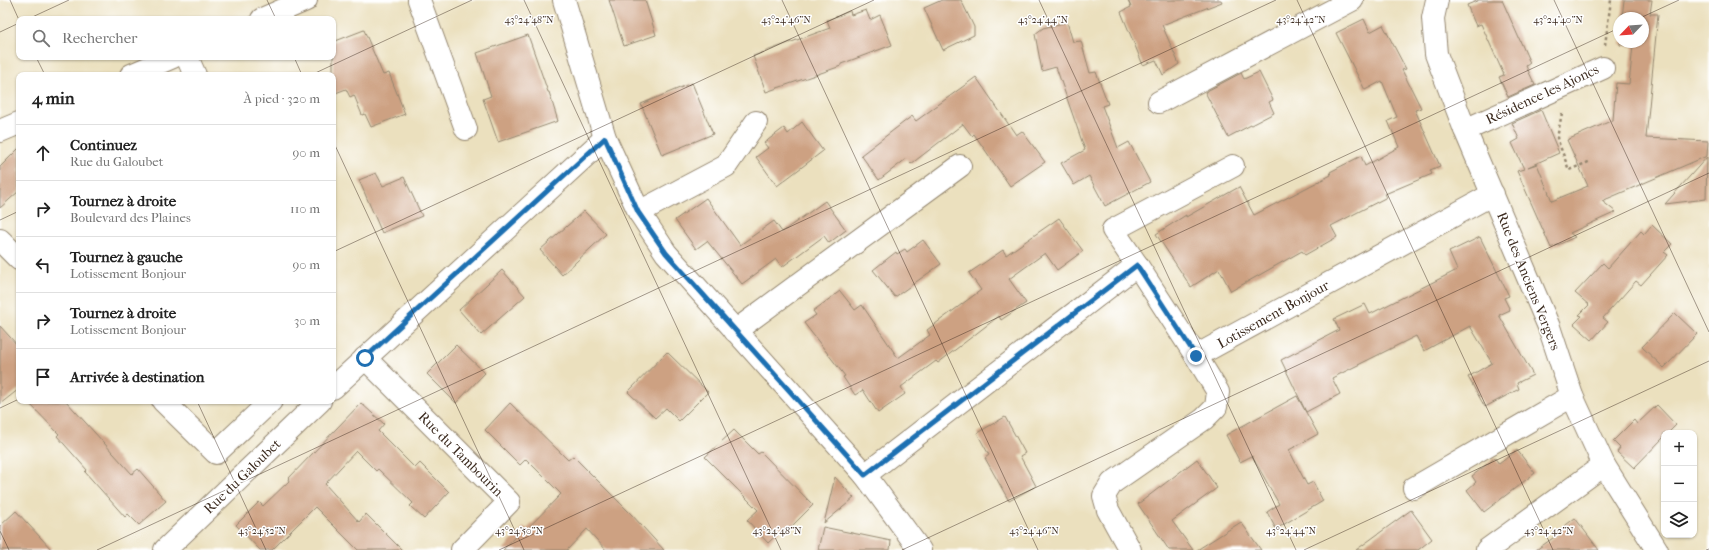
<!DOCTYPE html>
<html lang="fr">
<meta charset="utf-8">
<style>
:root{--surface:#fff;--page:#f2f2f2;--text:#222;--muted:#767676;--line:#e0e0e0}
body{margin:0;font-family:"IM FELL French Canon",serif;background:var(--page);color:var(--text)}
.controls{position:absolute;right:12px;bottom:12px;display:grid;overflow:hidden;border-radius:8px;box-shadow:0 1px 3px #0004}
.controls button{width:36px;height:36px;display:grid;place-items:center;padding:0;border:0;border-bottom:1px solid var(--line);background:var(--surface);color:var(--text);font:20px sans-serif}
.compass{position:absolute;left:1613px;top:12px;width:36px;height:36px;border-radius:50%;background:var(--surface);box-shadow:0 1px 3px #0004;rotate:245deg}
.stop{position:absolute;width:12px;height:12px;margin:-9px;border:3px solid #1f6fb2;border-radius:50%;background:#fff}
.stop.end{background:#1f6fb2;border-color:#fff;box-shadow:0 1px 4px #0008}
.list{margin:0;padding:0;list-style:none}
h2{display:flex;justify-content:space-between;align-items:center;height:52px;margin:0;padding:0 16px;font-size:17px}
h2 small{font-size:13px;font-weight:400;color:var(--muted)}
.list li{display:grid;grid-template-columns:26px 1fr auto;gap:12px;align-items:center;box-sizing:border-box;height:56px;padding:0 16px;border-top:1px solid var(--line)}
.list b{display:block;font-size:15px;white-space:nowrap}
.list p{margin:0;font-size:13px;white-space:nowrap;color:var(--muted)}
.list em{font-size:13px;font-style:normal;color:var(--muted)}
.icon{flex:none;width:22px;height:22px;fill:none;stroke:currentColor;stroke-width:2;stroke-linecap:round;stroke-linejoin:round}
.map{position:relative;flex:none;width:1709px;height:550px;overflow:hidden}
.search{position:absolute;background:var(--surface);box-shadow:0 1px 3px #0004;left:16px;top:16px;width:320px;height:44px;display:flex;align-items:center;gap:10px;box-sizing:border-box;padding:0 14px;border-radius:8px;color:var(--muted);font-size:15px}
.panel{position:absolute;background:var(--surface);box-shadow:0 1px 3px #0004;left:16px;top:72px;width:320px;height:332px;border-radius:8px}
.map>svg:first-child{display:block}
</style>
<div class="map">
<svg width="1709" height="550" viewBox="0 0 1709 550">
<rect width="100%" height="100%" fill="#fff"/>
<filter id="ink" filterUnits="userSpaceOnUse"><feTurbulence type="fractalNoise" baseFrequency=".025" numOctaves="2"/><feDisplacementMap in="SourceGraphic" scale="8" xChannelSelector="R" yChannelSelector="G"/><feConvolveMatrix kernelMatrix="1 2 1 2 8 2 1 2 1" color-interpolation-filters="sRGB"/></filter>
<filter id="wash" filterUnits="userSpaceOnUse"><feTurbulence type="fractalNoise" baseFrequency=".012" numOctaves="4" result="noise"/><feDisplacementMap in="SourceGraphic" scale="16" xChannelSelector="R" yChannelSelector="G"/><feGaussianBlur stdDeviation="0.9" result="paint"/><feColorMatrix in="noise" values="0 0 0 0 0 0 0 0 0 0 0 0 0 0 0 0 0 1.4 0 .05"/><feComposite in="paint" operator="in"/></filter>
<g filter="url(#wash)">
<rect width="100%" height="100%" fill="#ebe0be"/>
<g id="blocks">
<g fill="#cda182">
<path d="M609,0H645L656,35L624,46Z"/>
<path d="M942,0H961L974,27V35L943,50L924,8Z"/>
<path d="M1128,0H1221L1222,2L1162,25L1179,64L1163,75L1156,60L1143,65L1121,12L1131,7Z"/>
<path d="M1479,0H1502L1530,63L1526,66L1535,85L1508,97L1499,77L1504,75L1481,24L1476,26L1467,5Z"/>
<path d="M1624,0H1652L1650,14H1658L1646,138L1708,141L1707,156L1602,201L1616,212L1570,233L1575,237L1551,248L1517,171L1524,169L1512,143L1519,139L1512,123L1541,110L1559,153L1528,167L1537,164L1552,201L1588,186L1567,140L1613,120L1616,83L1629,84L1633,46L1620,45V42H1643V18H1622Z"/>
<path d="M866,10L870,20L880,15L892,45L841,64V66L766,92L753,56L830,28L827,20L838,16L850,11L851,15Z"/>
<path d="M1364,19L1370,32L1383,25L1406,69L1402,70L1421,108L1415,110L1440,166L1430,170L1432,174L1385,194L1387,197L1331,226L1337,237L1305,255L1302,251L1231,291L1219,269L1191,287L1156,234L1186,215V217L1239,187L1254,215L1331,175L1330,172L1361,156L1365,166L1399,147L1388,121L1397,117L1382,81L1365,90L1336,33Z"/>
<path d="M1067,22L1073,42L1081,41L1090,73L1096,72L1108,104L1102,106L1118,148L1129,142L1150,182L1105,206L1089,176L1074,185L1061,163L1085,150L1056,67L1042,71L1035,34L1043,28Z"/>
<path d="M364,30L383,75L389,73L405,114L371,127L365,114L362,115L354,95L350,97L346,89L333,94V42Z"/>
<path d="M528,35L548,92H549L558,121L498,142L483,99L491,96L477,53Z"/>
<path d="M1259,72L1273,100L1269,102L1274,113L1228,137L1205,92L1241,73L1244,79Z"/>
<path d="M976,77L1016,135L1022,131L1045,162L1010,186L974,134L972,136L963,124L911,164L906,159L879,180L861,155L912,116L916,121Z"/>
<path d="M692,83L713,134L662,155L641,104Z"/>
<path d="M802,122L823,151L777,186L756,157L768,148L764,143L784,128L788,134Z"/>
<path d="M19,148V191L0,208V167Z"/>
<path d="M1707,157L1706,199L1665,204Z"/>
<path d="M376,173L383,186L404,177L422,216L382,233L359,180Z"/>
<path d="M706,198L740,245L774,221L782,232L825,201L846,230L829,243L824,236L782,267L776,259L742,284L707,241L696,249L675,220Z"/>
<path d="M584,211L606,234L562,275L540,250Z"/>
<path d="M1059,218L1083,251L1057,270L1045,253L1009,279L1026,303L1001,320L999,316L938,363L936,361L901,387L905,394L878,413L863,390L855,395L843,377L845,376L804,323L816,315L813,311L840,291L855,310L862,305L898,358L930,335L927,330L981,290L969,273L1003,250L1006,255Z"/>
<path d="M1652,225L1672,244L1664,252L1668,255L1641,285L1636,281L1603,318L1608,322L1592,340L1574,324L1582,316L1579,315L1589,305L1575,293L1603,263L1608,268L1641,231L1644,234Z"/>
<path d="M1480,237L1509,296L1504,298L1510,310L1499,315L1533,375L1517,383L1519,389L1485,407L1468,377L1492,363L1470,326L1424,351L1416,336L1332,378L1340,394L1306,412L1281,360L1339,330L1334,319L1365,304L1370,314L1457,270L1449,252Z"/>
<path d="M923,240L941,264L895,297L873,270L896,252L897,254L905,249L907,252Z"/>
<path d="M502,270L525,296L481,335L459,310Z"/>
<path d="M1675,313L1697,334L1664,368L1642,347Z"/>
<path d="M0,326L19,347V389L0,404Z"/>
<path d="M456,345L485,373L456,403L427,374Z"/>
<path d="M667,352L708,392L679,421L666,408L655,418L628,392Z"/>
<path d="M1297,396L1318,434L1289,450L1307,485L1313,482L1323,501L1276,529L1267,512L1279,504L1252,456L1240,462L1226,435Z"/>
<path d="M27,401H66L132,474L138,469L166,501L139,525L128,514L125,517L85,472L87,470L57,436L59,434Z"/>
<path d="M361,403L384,424L378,431L415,468L420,463L449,492L424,519L410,506L413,503L378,469L376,471L356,451L325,484L359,522L366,514L402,550H358L315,507L272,550H260L236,525L259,502L263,506L289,481L288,479Z"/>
<path d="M510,403L568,460L573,456L631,514L664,550H606L587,529L567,550H503L524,527L527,529L561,494L526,459L520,465L485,430Z"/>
<path d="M1657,405L1676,425L1668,433H1664V437L1634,468L1617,452L1620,448L1613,441L1634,420L1637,424Z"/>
<path d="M1005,417L1025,453L1020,456L1036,486L1009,501L985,458L989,455L977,433Z"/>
<path d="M734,430L758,454L761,452L813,505L787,531L784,528L768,543L747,520L758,510L705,457Z"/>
<path d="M1517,450L1535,473L1484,512L1467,490L1476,482L1472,476L1495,458L1499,464Z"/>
<path d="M1197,459L1217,488L1172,521L1193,550H1169L1138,504Z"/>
<path d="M835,477L854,498L824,523Z"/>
<path d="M1411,510L1432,539L1418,550H1356Z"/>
<path d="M16,511L52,550H0V526Z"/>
<path d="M1575,518L1599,550H1536L1560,533L1558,531Z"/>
<path d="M1241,522L1261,550H1197Z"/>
<path d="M823,527L891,541L890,550H818Z"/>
</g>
</g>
</g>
<g filter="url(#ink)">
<use href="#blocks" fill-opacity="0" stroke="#93856e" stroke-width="1"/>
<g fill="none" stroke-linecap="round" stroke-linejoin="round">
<g stroke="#93856e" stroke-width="24">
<g id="minor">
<path d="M419,0L466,129"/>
<path d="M564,0L605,138L639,212L666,253L865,475L920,550"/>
<path d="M1437,0L1433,18L1436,54L1465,130L1549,327L1572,396L1604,465L1657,550"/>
<path d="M262,19L306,0"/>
<path d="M187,57L195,75"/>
<path d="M131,75L173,57"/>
<path d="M1159,102L1352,0"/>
<path d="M1465,130L1603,68"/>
<path d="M0,131L19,123"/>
<path d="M639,212L726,166L756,122"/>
<path d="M0,240L19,259"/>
<path d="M1137,265L1113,230L1233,166"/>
<path d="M735,331L960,166"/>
<path d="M365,358L509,502L462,550"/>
<path d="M333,388L605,138"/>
<path d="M163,401L216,453L271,401"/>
<path d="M865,475L1137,265L1196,356L1493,194"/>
<path d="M1414,488L1572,396"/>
<path d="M165,550L320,401"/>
<path d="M1130,550L1108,510L1104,496L1112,483L1204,419L1216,407L1218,392L1196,356"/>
<path d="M1487,550L1604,465"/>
</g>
</g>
<g stroke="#93856e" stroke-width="2.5" stroke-dasharray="3 3" stroke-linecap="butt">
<path d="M1605,45L1611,0"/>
<path d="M1562,113L1557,138L1569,170L1591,161"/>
</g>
<use href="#minor" stroke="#fff" stroke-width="22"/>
</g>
</g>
<g fill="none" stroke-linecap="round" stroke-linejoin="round" filter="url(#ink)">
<path stroke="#1f6fb2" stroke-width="5" d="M365,358L605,138L638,212L666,253L865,475L1137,265L1196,356"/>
</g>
<path fill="none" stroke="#3b2a1e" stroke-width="1" stroke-opacity="0.45" d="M10,0L19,20M267,0L276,19M524,0L781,550M782,0L1038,550M1039,0L1296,550M1297,0L1553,550M1554,0L1709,332M1640,18L1679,0M28,19L69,0M0,32L19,23M36,57L45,75M294,57L302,75M311,75L472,0M333,141L524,550M0,220L19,211M333,252L874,0M197,401L266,550M0,408L19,399M0,531L9,550M97,550L1276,0M499,550L1619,28M902,550L1709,173M1304,550L1709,361M1706,550L1709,549"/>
<g text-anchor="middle" stroke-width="3" stroke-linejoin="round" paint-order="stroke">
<g font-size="14" fill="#3b2a1e" stroke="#fff">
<text transform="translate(1542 94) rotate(-25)" y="5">Résidence les Ajoncs</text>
<text transform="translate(1529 281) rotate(68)" y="5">Rue des Anciens Vergers</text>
<text transform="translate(1273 314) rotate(-29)" y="5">Lotissement Bonjour</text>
<text transform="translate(461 454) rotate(45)" y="5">Rue du Tambourin</text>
<text transform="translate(242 476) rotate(-44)" y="5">Rue du Galoubet</text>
</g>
</g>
<g font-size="10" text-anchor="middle" fill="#3b2a1e" stroke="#fff" stroke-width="3" stroke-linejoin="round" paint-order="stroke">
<text x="529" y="23">43°24'48"N</text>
<text x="786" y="23">43°24'46"N</text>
<text x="1043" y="23">43°24'44"N</text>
<text x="1301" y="23">43°24'42"N</text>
<text x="1558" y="23">43°24'40"N</text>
<text x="262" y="534">43°24'52"N</text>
<text x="519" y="534">43°24'50"N</text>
<text x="777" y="534">43°24'48"N</text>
<text x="1034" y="534">43°24'46"N</text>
<text x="1291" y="534">43°24'44"N</text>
<text x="1549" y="534">43°24'42"N</text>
</g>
</svg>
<div class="controls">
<button>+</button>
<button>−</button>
<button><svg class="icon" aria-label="layers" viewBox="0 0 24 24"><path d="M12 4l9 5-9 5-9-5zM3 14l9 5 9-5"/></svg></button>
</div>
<svg class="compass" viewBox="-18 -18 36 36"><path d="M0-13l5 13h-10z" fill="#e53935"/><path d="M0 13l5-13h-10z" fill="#767676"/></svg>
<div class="stop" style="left:365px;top:358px"></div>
<div class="stop end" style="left:1196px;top:356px"></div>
<div class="search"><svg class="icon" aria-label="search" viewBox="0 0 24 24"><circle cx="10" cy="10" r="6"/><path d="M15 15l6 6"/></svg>Rechercher</div>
<section class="panel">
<h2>4 min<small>À pied · 320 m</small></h2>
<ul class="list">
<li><svg class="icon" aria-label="ahead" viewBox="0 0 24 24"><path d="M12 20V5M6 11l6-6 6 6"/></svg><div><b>Continuez</b><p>Rue du Galoubet</p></div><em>90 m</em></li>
<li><svg class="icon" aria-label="right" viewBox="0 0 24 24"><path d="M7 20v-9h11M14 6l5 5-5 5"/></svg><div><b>Tournez à droite</b><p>Boulevard des Plaines</p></div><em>110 m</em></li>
<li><svg class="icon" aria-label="left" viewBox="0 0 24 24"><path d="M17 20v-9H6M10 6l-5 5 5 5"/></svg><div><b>Tournez à gauche</b><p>Lotissement Bonjour</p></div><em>90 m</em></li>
<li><svg class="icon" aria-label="right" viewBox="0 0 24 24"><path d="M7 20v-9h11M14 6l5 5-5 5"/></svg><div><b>Tournez à droite</b><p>Lotissement Bonjour</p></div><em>30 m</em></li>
<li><svg class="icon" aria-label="arrive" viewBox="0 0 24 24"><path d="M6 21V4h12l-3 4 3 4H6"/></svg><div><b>Arrivée à destination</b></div></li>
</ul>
</section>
</div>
